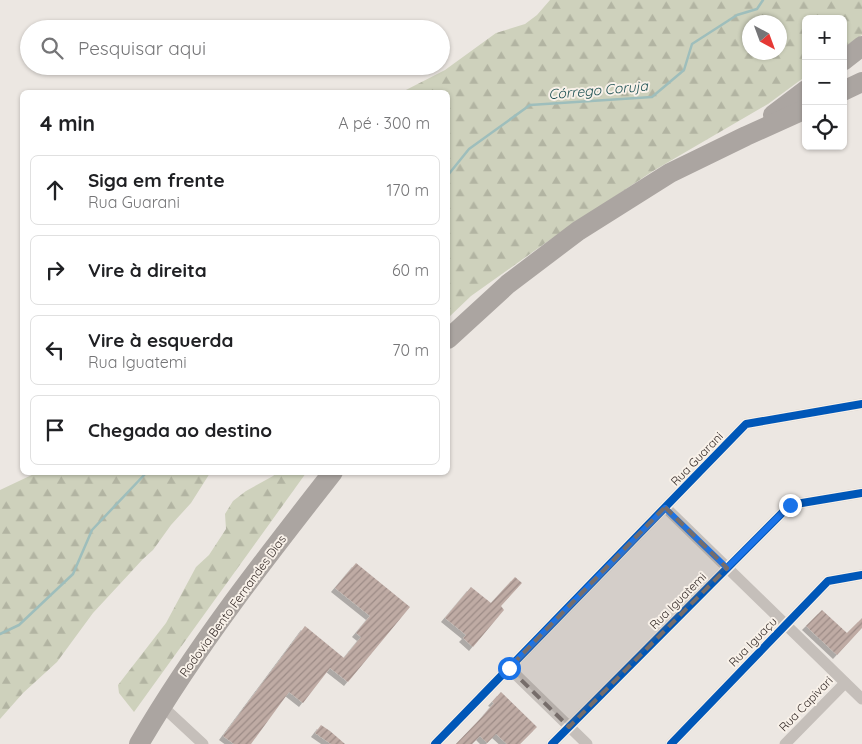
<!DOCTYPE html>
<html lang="pt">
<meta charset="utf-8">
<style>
:root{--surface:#fff;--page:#f2f2f2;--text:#202124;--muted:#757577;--line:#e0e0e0}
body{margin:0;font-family:Quicksand,sans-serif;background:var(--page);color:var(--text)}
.controls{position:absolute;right:15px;top:15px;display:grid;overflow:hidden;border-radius:8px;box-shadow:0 1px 4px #0004}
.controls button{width:45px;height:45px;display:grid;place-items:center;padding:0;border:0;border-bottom:1px solid var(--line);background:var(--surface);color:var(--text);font:25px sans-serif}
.compass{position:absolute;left:742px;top:15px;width:45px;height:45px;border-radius:50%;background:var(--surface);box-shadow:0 1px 4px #0004;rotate:139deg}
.stop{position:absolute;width:15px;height:15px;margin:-11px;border:4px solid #1a73e8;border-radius:50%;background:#fff}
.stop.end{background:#1a73e8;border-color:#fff;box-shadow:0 1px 5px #0008}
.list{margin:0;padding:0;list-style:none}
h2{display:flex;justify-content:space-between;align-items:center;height:65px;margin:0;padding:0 20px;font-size:21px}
h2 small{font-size:16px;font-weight:400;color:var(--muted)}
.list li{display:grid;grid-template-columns:32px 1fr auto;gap:15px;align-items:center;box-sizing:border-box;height:70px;margin:0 10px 10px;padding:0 10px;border:1px solid var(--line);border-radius:8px}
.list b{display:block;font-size:19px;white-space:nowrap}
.list p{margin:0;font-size:16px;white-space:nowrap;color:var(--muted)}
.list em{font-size:16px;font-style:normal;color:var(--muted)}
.icon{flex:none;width:28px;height:28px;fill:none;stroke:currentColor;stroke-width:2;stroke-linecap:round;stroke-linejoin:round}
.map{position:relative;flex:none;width:862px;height:744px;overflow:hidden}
.search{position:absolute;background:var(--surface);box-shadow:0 1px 4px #0004;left:20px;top:20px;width:430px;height:55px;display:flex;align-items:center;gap:12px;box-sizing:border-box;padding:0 18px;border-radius:28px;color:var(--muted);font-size:19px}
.panel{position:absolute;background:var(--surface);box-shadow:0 1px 4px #0004;left:20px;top:90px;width:430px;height:385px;border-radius:8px}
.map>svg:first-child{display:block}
</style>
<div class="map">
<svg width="862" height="744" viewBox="0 0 862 744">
<defs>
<pattern id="forest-firs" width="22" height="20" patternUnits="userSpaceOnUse" patternTransform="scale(1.25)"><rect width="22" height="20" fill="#ced1bc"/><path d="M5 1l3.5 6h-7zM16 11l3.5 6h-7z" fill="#b2b4a2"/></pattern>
<pattern id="building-hatch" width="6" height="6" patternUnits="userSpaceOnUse" patternTransform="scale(1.25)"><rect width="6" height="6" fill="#bfaba4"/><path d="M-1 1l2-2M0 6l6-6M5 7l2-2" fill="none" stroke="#9c8b86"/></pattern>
<filter id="shadow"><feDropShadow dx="-4" dy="4" stdDeviation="0" flood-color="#0004"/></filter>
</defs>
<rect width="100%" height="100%" fill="#ece7e2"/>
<g fill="url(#forest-firs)" fill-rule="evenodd">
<path d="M550,0H862V35L843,48V19H806V76L768,104L653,171L551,239L471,296L448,318V92H402L445,70L496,33L525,24L537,15ZM750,22H780V52H750Z"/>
<path d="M36,473H210L191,503L171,525L153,550L143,559L93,613L57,662L23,693L0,719V490Z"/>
<path d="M276,473H306L134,712L119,693L118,685L166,623L196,567L209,555L226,529L225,514L233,501L246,491L273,476Z"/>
</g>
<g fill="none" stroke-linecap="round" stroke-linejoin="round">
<g stroke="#9ebebc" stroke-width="2.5">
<path d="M448,175L469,149L530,105L652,97L684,70L692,44L737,15L757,9L763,0"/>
<path d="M0,634L19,625L73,574L92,530L147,472"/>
</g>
</g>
<g fill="url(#building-hatch)" filter="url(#shadow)">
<path d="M356,563L410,607L348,682L330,668L303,703L289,692L251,744H234L223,736L305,626L344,658L361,637L356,633L370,616L335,588Z"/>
<path d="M515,577L522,583L501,606L504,610L473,647L463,638L466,635L445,618L471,587L491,603Z"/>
<path d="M822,610L847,633L862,618V628L837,655L806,626Z"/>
<path d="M501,692L537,727L520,744H507L496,734L487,743L480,736L472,744H456L483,716L494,703L492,702Z"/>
<path d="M321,725L330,731L345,744H331L315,733Z"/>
</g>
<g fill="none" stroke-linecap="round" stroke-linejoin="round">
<g stroke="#c5bfba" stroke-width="11">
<path d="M665,507L862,699"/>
<path d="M509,668L587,744"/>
<path d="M161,705L203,744"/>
<path d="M435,744L746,424L862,404"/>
<path d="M552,744L790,505L862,493"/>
<path d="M671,744L828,581L862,575"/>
<path d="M785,744L845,683"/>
</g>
<g stroke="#aba5a1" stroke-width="20">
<path d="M843,61L862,46"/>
<path d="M843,91L862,82"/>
<path d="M773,115L806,90"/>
<path d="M448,339L508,284L578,231L670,173L746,136L806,109"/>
<path d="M139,744C195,648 264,560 333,472"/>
</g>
<g stroke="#f8f1e9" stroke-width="11">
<g id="cycleway">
<path d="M435,744L746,424L862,404"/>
<path d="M552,744L790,505L862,493"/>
<path d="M671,744L828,581L862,575"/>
</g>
</g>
<use href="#cycleway" stroke="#0057b8" stroke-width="8"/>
</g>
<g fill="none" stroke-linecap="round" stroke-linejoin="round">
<path stroke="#1a73e8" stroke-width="6" d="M509,668L665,508L727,568L790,505"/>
</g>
<path fill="#766d6a" fill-opacity="0.2" stroke="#766d6a" stroke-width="4" stroke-dasharray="10 6" stroke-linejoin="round" d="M665,507L727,568L569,727L509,668Z"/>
<g text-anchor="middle" stroke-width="4" stroke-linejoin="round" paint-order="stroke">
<g font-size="12" fill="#362c29" stroke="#f8f1e9">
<text transform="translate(697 459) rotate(-46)" y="4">Rua Guarani</text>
<text transform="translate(678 601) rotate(-45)" y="4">Rua Iguatemi</text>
<text transform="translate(233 606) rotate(-54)" y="4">Rodovia Bento Fernandes Dias</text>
<text transform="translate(753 642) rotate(-46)" y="4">Rua Iguaçu</text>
<text transform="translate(806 704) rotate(-46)" y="4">Rua Capivari</text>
</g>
<g font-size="14" font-style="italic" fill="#205355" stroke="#f8f1e9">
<text transform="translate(598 90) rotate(-5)" y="5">Córrego Coruja</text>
</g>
</g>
</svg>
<div class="controls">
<button>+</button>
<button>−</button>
<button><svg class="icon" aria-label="locate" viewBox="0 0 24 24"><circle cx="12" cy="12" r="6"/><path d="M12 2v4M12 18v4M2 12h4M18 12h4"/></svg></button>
</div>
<svg class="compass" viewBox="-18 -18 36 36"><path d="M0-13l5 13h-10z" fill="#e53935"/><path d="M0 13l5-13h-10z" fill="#757577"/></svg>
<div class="stop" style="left:509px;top:668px"></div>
<div class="stop end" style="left:790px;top:505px"></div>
<div class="search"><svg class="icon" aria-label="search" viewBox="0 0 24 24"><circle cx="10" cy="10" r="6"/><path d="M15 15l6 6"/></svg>Pesquisar aqui</div>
<section class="panel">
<h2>4 min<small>A pé · 300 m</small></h2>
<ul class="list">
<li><svg class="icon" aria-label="ahead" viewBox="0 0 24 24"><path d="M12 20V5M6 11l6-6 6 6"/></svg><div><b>Siga em frente</b><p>Rua Guarani</p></div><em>170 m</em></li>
<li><svg class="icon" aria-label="right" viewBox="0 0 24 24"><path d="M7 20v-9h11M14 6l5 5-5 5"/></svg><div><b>Vire à direita</b></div><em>60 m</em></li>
<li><svg class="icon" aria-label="left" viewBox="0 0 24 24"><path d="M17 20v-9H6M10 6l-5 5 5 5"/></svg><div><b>Vire à esquerda</b><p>Rua Iguatemi</p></div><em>70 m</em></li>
<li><svg class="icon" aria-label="arrive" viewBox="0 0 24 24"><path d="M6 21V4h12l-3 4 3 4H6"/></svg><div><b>Chegada ao destino</b></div></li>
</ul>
</section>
</div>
